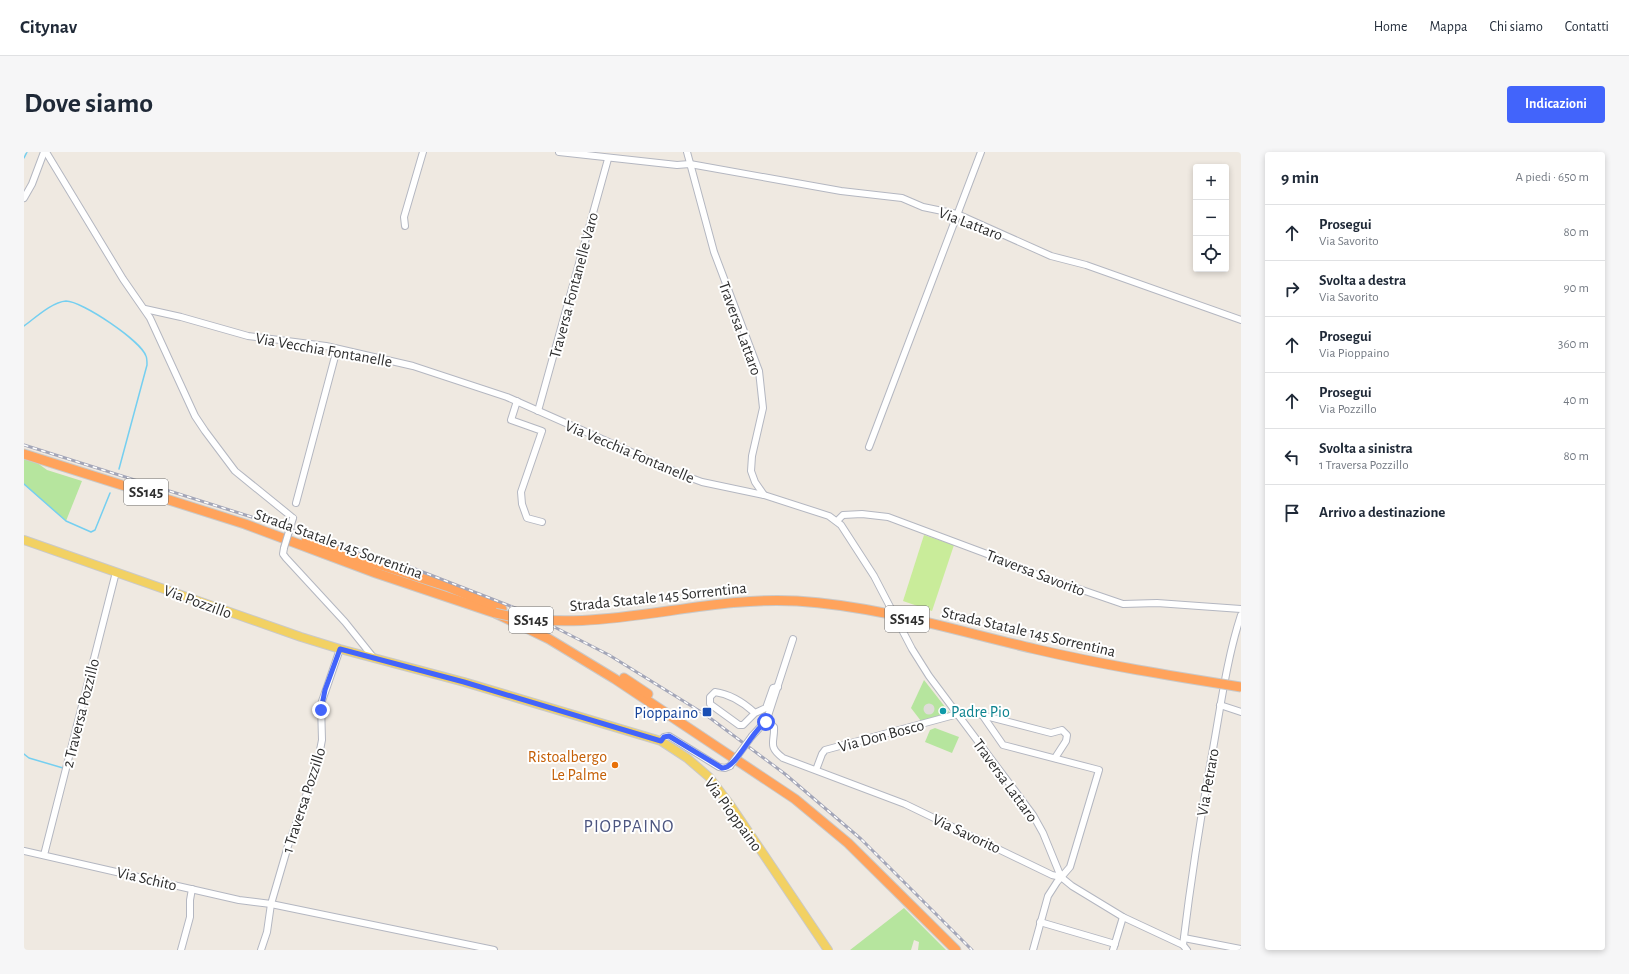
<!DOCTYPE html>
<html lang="it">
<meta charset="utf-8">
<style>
:root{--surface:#fff;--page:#f6f6f7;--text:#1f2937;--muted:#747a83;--line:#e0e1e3;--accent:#4264fb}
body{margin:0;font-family:"Alegreya Sans",sans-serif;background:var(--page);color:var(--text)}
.controls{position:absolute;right:12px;top:12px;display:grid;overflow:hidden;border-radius:4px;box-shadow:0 2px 6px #0003}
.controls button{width:36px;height:36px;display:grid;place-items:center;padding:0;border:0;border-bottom:1px solid var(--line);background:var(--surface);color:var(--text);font:20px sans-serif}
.stop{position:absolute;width:12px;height:12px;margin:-9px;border:3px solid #4264fb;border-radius:50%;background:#fff}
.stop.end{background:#4264fb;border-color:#fff;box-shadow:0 1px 4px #0008}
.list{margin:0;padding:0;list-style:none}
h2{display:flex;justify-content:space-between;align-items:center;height:52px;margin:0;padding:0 16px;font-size:17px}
h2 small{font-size:13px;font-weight:400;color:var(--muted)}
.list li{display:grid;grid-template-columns:26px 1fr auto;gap:12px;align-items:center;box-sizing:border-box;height:56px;padding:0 16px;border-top:1px solid var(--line)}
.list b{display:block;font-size:15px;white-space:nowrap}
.list p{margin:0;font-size:13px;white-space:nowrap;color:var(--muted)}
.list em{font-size:13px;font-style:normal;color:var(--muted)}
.icon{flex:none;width:22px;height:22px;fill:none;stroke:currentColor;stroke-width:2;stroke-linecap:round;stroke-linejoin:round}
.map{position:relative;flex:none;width:1217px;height:798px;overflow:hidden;border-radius:4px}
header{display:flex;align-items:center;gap:24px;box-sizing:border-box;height:56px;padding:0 20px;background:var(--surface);border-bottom:1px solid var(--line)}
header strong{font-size:19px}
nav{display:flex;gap:22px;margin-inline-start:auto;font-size:14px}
.intro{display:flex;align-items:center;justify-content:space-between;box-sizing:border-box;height:96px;padding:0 24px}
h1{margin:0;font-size:28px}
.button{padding:10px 18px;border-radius:4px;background:var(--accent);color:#fff;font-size:14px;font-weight:700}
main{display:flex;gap:24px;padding:0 24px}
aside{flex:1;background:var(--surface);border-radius:4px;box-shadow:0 2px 6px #0003}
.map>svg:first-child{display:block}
</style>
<header>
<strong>Citynav</strong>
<nav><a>Home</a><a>Mappa</a><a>Chi siamo</a><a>Contatti</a></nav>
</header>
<div class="intro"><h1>Dove siamo</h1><a class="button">Indicazioni</a></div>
<main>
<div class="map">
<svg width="1217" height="798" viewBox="0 0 1217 798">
<rect width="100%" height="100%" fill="#efe9e1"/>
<g fill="#b6e59e">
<path d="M0,307L12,310L23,318L58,329L42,369L0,332Z"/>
<path d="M900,528L925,560L924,561L897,569L887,556Z"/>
<path d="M911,576L935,585L928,601L901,590L906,578Z"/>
<path d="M880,756L922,798H894L895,790L890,788L887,798H826Z"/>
</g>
<path fill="#c9ec9a" d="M900,383L930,393L908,459L879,449Z"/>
<circle fill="#dfdcd8" cx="905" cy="557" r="5.5"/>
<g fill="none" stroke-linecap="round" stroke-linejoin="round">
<g stroke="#75cff0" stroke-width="1.5">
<path d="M0,6L3,0"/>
<path d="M0,174C11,166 28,150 42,149C58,149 117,189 122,204C123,206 123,210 123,213L95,317"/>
<path d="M0,332L42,369L67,380L71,378L86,341"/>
<path d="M0,602L5,606L39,616"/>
<path d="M42,606L43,600"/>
</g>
<path stroke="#c8c4bd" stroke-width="9" stroke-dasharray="9 4.5" stroke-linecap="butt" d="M498,467L524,480"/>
<g stroke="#b4b7c1" stroke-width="8">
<g id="minor">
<path d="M22,0L99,127L126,166L171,264L181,279L211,319L269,366"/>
<path d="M535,0L653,13L666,12L817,39L878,46L899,55L933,62L1027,104L1062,113L1217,168"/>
<path d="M663,0L690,100L735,219L739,256L728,304L727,319L731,330L740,343L805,364L817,373L850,424L888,497L905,524L1009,663L1019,681L1037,725"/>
<path d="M0,46L8,32L20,0"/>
<path d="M381,74L380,65L399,0"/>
<path d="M121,157L157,165L224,184L302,194L389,214L483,245L659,323L678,330L740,343"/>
<path d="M493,249L487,268L518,279L497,340L498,352L503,366L518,370"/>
<path d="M514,259L584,7"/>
<path d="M845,295L957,0"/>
<path d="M272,351L313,197"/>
<path d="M813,369L819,363L838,362L864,365L963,402L994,416L1099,452L1133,451L1217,457"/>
<path d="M260,396L259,402L262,406L321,470L349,505"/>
<path d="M1196,553L1217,560"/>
<path d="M731,561L719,573H715L686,552V545L691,540C706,542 720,551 731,561L742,556L749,536L754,535"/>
<path d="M959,564L979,593L1075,618L1046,715L1033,730L1024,744L1009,798"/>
<path d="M936,565L946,560L1027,581L1038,578L1043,583L1042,589L1031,606"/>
<path d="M742,570L769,487"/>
<path d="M728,584L740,571L745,570L750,575C751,590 743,594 759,606L881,652L1028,723L1037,725L1048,734L1099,765L1159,793"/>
<path d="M637,589L640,585L645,584L695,615L701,616L706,614"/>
<path d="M792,618L798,602L801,598L934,562"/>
<path d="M0,699L215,748L247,752L470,798"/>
<path d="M20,703L92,420"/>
<path d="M1016,770L1091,792"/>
<path d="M1160,786L1217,797"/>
<path d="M157,798L166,765V748L168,737"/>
<path d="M237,798L243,780L247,752L264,694L293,613L298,588L297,552L316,497"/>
<path d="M1089,798L1099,765"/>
<path d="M1163,798L1159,793C1167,727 1177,662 1189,597C1197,552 1203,506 1217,463"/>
</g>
</g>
<g stroke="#c9c9c9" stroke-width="10">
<path id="major" d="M0,388L277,485L316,497L440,530L637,589L663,606L685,625L707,654L804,798"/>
</g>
<g stroke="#c9c9c9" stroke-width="11">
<g id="highway">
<path d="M0,302L221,372L352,421L471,461L525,487L591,527L771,647L824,691L932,798"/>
<path d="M282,389L425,435L478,457"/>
<path d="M600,526L624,542"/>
</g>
</g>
<use href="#minor" stroke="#fff" stroke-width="6"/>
<use href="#major" stroke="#f2d163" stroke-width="8"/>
<use href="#highway" stroke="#ffa35c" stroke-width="9"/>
<g stroke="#a3a6b8" stroke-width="3">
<path id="rail" d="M0,293L386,415L499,459L585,503L682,563L761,622L837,687L948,798"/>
</g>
<use href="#rail" stroke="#fff" stroke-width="1.5" stroke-dasharray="4.5" stroke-linecap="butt"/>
<g stroke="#b4b7c1" stroke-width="8" stroke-linecap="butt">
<g id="minor-bridge">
<path d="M260,396L269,366"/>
<path d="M706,614L728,584"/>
</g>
</g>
<g stroke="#c9c9c9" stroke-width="11" stroke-linecap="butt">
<path id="highway-bridge" d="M471,461C571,486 672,443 773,449C854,454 933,479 1011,497C1079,513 1148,524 1217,535"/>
</g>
<use href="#minor-bridge" stroke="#fff" stroke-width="6"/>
<use href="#highway-bridge" stroke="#ffa35c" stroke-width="9"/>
</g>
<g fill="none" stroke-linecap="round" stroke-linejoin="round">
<path stroke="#4264fb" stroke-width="5" d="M297,558L301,538L316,497L440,530L637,589L640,585L645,584L698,616C712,617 728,578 742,570"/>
</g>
<circle fill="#0f9aa8" stroke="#fff" stroke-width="1.5" cx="919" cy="559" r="4"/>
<rect fill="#1a4fb4" stroke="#fff" stroke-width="1.5" x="678" y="555" width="10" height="10" rx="2"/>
<circle fill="#e8710a" stroke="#fff" stroke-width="1.5" cx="591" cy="613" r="4"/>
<g text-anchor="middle" stroke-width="4" stroke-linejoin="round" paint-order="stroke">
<g fill="#fff" stroke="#6d6d6d" stroke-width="1">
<rect x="100" y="327" width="44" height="26" rx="3"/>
<rect x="861" y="454" width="44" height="26" rx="3"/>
<rect x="485" y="455" width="44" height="26" rx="3"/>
</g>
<g font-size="15" font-weight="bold" fill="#2e2e2e">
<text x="122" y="345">SS145</text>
<text x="883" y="472">SS145</text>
<text x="507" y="473">SS145</text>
</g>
<g font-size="16" fill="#2e2e2e" stroke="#fff">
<text transform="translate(947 71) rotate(21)" y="6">Via Lattaro</text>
<text transform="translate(549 133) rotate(-75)" y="6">Traversa Fontanelle Varo</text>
<text transform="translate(717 176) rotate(70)" y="6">Traversa Lattaro</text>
<text transform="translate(300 197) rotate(10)" y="6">Via Vecchia Fontanelle</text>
<text transform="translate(606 299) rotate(23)" y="6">Via Vecchia Fontanelle</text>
<text transform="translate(315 391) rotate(20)" y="6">Strada Statale 145 Sorrentina</text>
<text transform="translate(1012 420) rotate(21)" y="6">Traversa Savorito</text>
<text transform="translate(634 444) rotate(-6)" y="6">Strada Statale 145 Sorrentina</text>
<text transform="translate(174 449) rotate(20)" y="6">Via Pozzillo</text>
<text transform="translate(1005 479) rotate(13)" y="6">Strada Statale 145 Sorrentina</text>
<text transform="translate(56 561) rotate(-76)" y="6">2 Traversa Pozzillo</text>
<text transform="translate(857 583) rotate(-15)" y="6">Via Don Bosco</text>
<text transform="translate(982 628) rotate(54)" y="6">Traversa Lattaro</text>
<text transform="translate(1183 630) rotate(-80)" y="6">Via Petraro</text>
<text transform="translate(279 648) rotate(-72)" y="6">1 Traversa Pozzillo</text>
<text transform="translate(710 662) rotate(54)" y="6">Via Pioppaino</text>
<text transform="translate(943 681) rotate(25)" y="6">Via Savorito</text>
<text transform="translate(123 726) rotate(13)" y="6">Via Schito</text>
</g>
<g font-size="16" fill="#0d838f" stroke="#fff" text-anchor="start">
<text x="927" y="565">Padre Pio</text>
</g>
<g font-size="16" fill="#164399" stroke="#fff" text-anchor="end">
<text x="674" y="566">Pioppaino</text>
</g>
<g font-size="16" fill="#c56008" stroke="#fff" text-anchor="end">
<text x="583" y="610">Ristoalbergo<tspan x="583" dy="18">Le Palme</tspan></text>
</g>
<g font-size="18" letter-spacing="1" fill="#4d5680" stroke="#fff">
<text x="605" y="680">PIOPPAINO</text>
</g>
</g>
</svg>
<div class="controls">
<button>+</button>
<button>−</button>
<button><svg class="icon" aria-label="locate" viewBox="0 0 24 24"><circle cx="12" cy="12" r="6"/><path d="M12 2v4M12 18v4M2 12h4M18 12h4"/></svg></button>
</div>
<div class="stop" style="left:742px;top:570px"></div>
<div class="stop end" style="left:297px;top:558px"></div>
</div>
<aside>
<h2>9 min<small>A piedi · 650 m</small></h2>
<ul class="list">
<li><svg class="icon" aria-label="ahead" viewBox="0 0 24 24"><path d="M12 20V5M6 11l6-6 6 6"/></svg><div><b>Prosegui</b><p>Via Savorito</p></div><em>80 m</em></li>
<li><svg class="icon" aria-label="right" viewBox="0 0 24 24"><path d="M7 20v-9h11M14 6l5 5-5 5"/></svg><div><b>Svolta a destra</b><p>Via Savorito</p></div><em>90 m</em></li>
<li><svg class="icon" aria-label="ahead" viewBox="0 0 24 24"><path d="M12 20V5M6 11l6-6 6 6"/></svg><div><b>Prosegui</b><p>Via Pioppaino</p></div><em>360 m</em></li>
<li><svg class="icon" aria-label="ahead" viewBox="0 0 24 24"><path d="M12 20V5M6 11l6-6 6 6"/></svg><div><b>Prosegui</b><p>Via Pozzillo</p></div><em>40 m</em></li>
<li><svg class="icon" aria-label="left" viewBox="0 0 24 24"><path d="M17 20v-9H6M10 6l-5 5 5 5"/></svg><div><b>Svolta a sinistra</b><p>1 Traversa Pozzillo</p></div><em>80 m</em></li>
<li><svg class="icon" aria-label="arrive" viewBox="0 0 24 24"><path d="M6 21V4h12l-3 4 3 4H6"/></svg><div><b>Arrivo a destinazione</b></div></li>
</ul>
</aside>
</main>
